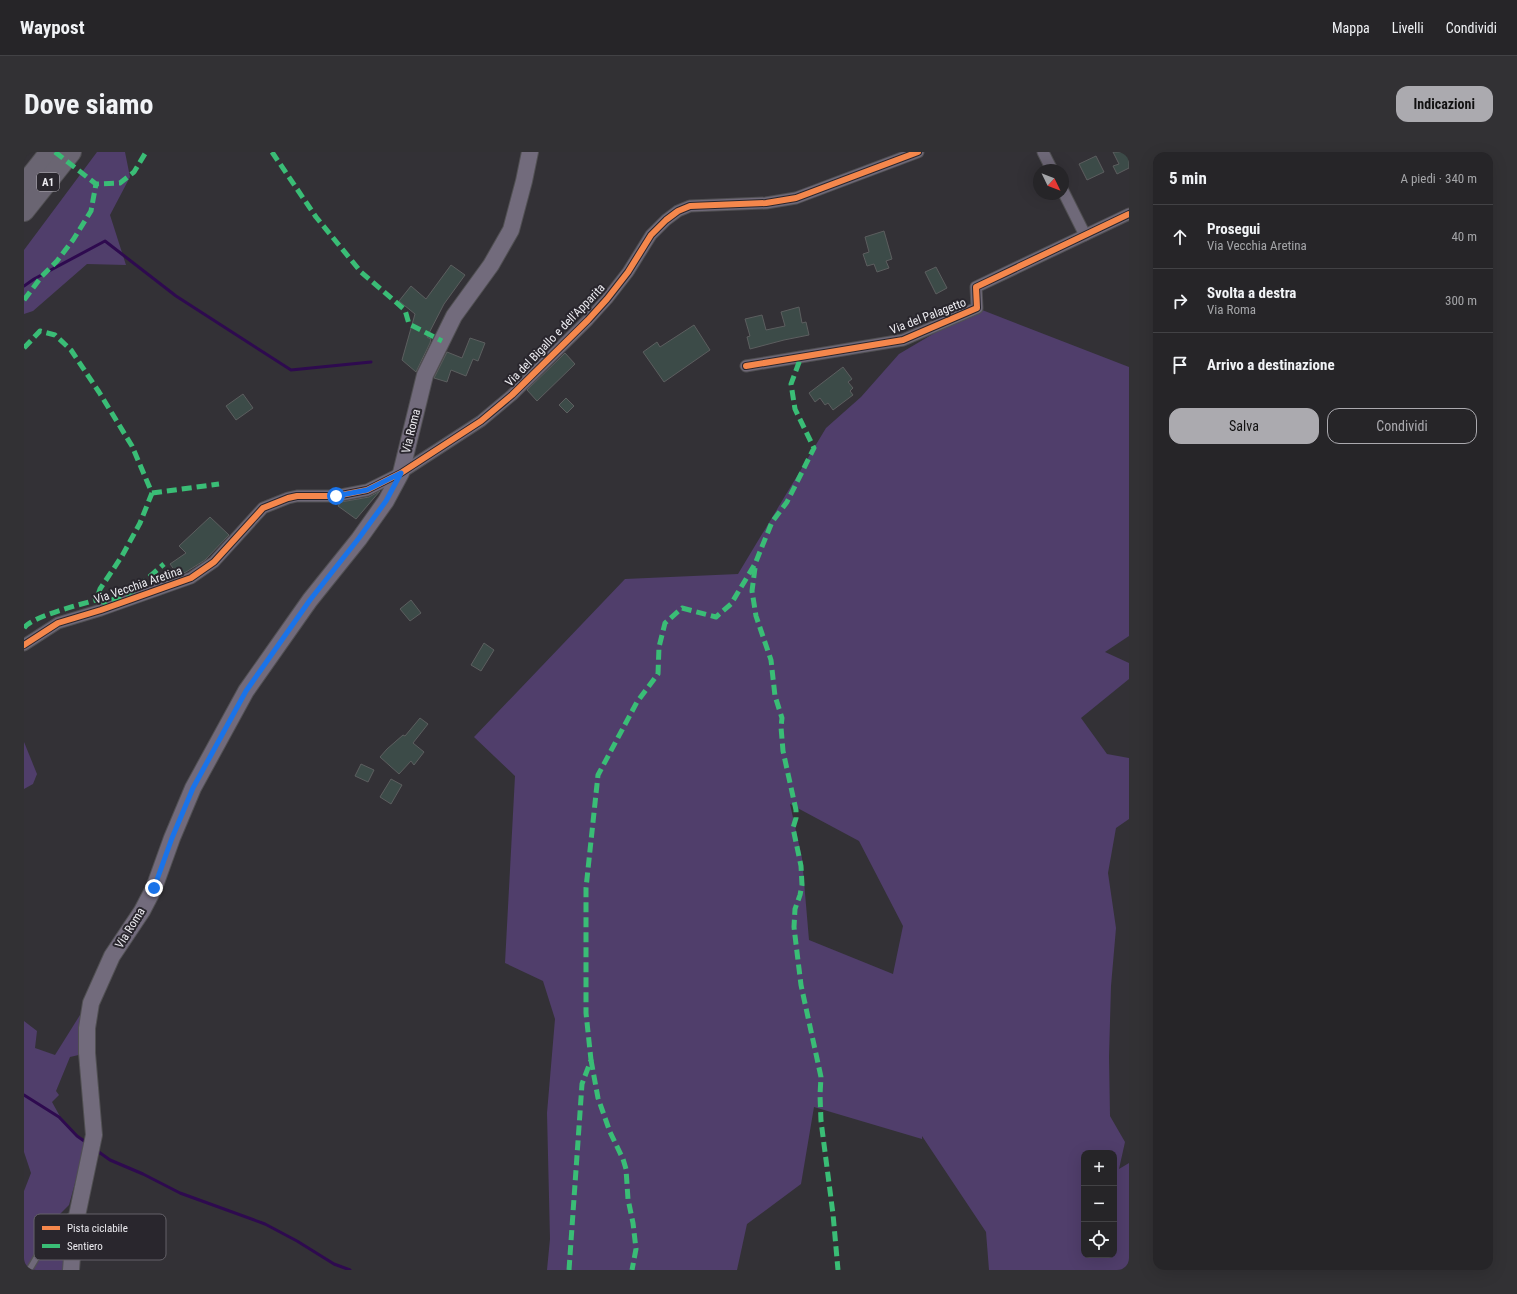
<!DOCTYPE html>
<html lang="it">
<meta charset="utf-8">
<style>
:root{--surface:#262528;--page:#323134;--text:#f1f3f6;--muted:#a4a5a8;--line:#424245;--accent:#abaaaf}
body{margin:0;font-family:"Roboto Condensed",sans-serif;background:var(--page);color:var(--text)}
.controls{position:absolute;right:12px;bottom:12px;display:grid;overflow:hidden;border-radius:8px;box-shadow:0 4px 16px #0002}
.controls button{width:36px;height:36px;display:grid;place-items:center;padding:0;border:0;border-bottom:1px solid var(--line);background:var(--surface);color:var(--text);font:20px sans-serif}
.compass{position:absolute;left:1009px;top:12px;width:36px;height:36px;border-radius:50%;background:var(--surface);box-shadow:0 4px 16px #0002;rotate:133deg}
.stop{position:absolute;width:12px;height:12px;margin:-9px;border:3px solid #1a73e8;border-radius:50%;background:#fff}
.stop.end{background:#1a73e8;border-color:#fff;box-shadow:0 1px 4px #0008}
.list{margin:0;padding:0;list-style:none}
h2{display:flex;justify-content:space-between;align-items:center;height:52px;margin:0;padding:0 16px;font-size:17px}
h2 small{font-size:13px;font-weight:400;color:var(--muted)}
.list li{display:grid;grid-template-columns:26px 1fr auto;gap:12px;align-items:center;box-sizing:border-box;height:64px;padding:0 16px;border-top:1px solid var(--line)}
.list b{display:block;font-size:15px;white-space:nowrap}
.list p{margin:0;font-size:13px;white-space:nowrap;color:var(--muted)}
.list em{font-size:13px;font-style:normal;color:var(--muted)}
.actions{display:flex;gap:8px;padding:12px 16px}
.actions a{flex:1;padding:9px 0;border:1px solid var(--accent);border-radius:12px;text-align:center;font-size:14px;color:var(--accent)}
.actions .main{background:var(--accent);color:#111}
.icon{flex:none;width:22px;height:22px;fill:none;stroke:currentColor;stroke-width:2;stroke-linecap:round;stroke-linejoin:round}
.map{position:relative;flex:none;width:1105px;height:1118px;overflow:hidden;border-radius:12px}
header{display:flex;align-items:center;gap:24px;box-sizing:border-box;height:56px;padding:0 20px;background:var(--surface);border-bottom:1px solid var(--line)}
header strong{font-size:19px}
nav{display:flex;gap:22px;margin-inline-start:auto;font-size:14px}
.intro{display:flex;align-items:center;justify-content:space-between;box-sizing:border-box;height:96px;padding:0 24px}
h1{margin:0;font-size:28px}
.button{padding:10px 18px;border-radius:12px;background:var(--accent);color:#111;font-size:14px;font-weight:700}
main{display:flex;gap:24px;padding:0 24px}
aside{flex:1;background:var(--surface);border-radius:12px;box-shadow:0 4px 16px #0002}
.map>svg:first-child{display:block}
</style>
<header>
<strong>Waypost</strong>
<nav><a>Mappa</a><a>Livelli</a><a>Condividi</a></nav>
</header>
<div class="intro"><h1>Dove siamo</h1><a class="button">Indicazioni</a></div>
<main>
<div class="map">
<svg width="1105" height="1118" viewBox="0 0 1105 1118">
<rect width="100%" height="100%" fill="#333136"/>
<g fill="#503e6b" fill-rule="evenodd">
<path d="M73,0H101L106,25L86,63L102,113L63,112L9,159L0,162V98Z"/>
<path d="M953,156L1105,215V484L1081,500L1105,511V527L1057,566L1083,602L1105,606V667L1092,676L1084,721L1092,776L1087,834L1085,905L1086,964L1101,990L1095,1017L1105,1011V1118H965L962,1080L898,984V987L790,955L777,1032L723,1072L713,1118H523L526,1087L523,961L531,867L519,829L481,811L491,624L450,585L601,427L714,422L802,276L837,245L875,202ZM766,652L835,689L879,774L869,822L785,788L778,706ZM1060,1001H1090V1103H1060Z"/>
<path d="M0,590L13,622L9,632L0,637Z"/>
<path d="M56,863L63,876V901L46,905L32,939L35,943L28,950L38,968L53,984L64,992L57,1009L45,1053L29,1069L39,1080L40,1118H0V1039L7,1021L0,1000V869L13,879L11,896L31,903Z"/>
</g>
<g fill="none" stroke-linecap="round" stroke-linejoin="round">
<g stroke="#2e0a4f" stroke-width="3">
<path d="M0,134L10,127L81,89L152,144L267,218L347,210"/>
<path d="M0,943L35,965L53,984L63,991"/>
<path d="M72,998L86,1008L119,1022L156,1041L241,1072L273,1089L310,1112L326,1118"/>
</g>
</g>
<g fill="#3c4b48" stroke="#5c5e5f">
<path d="M1089,0H1105V16L1093,22L1089,14L1095,12Z"/>
<path d="M1072,4L1080,20L1063,28L1055,12Z"/>
<path d="M860,79L868,107L862,109L865,116L853,120L850,112L843,114L839,102L845,100L841,85Z"/>
<path d="M427,113L441,123L420,152L403,185L407,187L406,191L392,220L378,208L391,162L375,149L387,134L402,147Z"/>
<path d="M912,115L923,136L912,142L901,120Z"/>
<path d="M775,155L778,171L782,170L785,183L760,188L726,197L723,185L726,184L721,167L738,163L742,178L761,174L757,160Z"/>
<path d="M670,173L686,198L640,230L619,200L633,190L636,195Z"/>
<path d="M446,186L461,191L454,209L449,207L442,224L427,218L423,230L410,226L423,200L438,206Z"/>
<path d="M541,201L551,212L513,249L503,238Z"/>
<path d="M819,215L828,227L824,230L829,236L826,239L829,243L809,258L804,251L801,253L796,246L791,250L785,241Z"/>
<path d="M219,242L229,256L212,268L202,254Z"/>
<path d="M542,246L550,254L543,261L535,253Z"/>
<path d="M356,339L332,367L314,354L317,350L345,345Z"/>
<path d="M186,365L205,383L181,408L162,420L154,423L146,412L162,401L155,394Z"/>
<path d="M387,448L397,461L386,469L376,457Z"/>
<path d="M460,491L470,498L457,519L447,513Z"/>
<path d="M396,566L404,572L389,591L400,600L390,613L387,609L375,622L356,605L363,597L379,583L381,584Z"/>
<path d="M337,612L350,618L344,630L331,624Z"/>
<path d="M367,627L378,633L367,652L356,645Z"/>
</g>
<g fill="none" stroke-linecap="round" stroke-linejoin="round">
<g stroke="#515053" stroke-width="8">
<path id="lane" d="M5,1118C18,1098 28,1070 52,1062"/>
</g>
<g stroke="#515053" stroke-width="13">
<g id="street">
<path d="M1019,0L1028,18"/>
<path d="M1039,39L1061,83"/>
<path d="M722,214L879,188L953,156L952,135L1105,62"/>
<path d="M0,493L34,471L77,458L167,426L190,410L239,356L264,346L273,344H312L343,338L377,321L457,269L488,243L564,168L583,147L604,120L627,83L642,68L654,59L666,54L742,51L772,46L894,0"/>
</g>
</g>
<g stroke="#515053" stroke-width="18">
<path id="secondary" d="M47,1118L50,1078L70,983L63,901V876L67,851L88,804L118,759L130,736L148,686L169,636L222,539L286,448L335,387L362,349L377,321L401,223L430,164L467,113L487,78L500,29L506,0"/>
</g>
<g stroke="#515053" stroke-width="22">
<g id="highway">
<path d="M0,33L26,0"/>
<path d="M0,59L47,0"/>
</g>
</g>
<use href="#lane" stroke="#6f6979" stroke-width="5.5"/>
<use href="#street" stroke="#6f6979" stroke-width="11"/>
<use href="#secondary" stroke="#726b7c" stroke-width="16"/>
<use href="#highway" stroke="#6a6572" stroke-width="20"/>
<g stroke="#3abd76" stroke-width="5" stroke-dasharray="10 5" stroke-linecap="butt">
<path d="M31,0L72,32L96,31L110,20L122,0"/>
<path d="M248,0L292,65L337,120L381,158L385,172L418,189"/>
<path d="M0,148L18,124L33,109L49,88L67,59L72,32"/>
<path d="M0,196L16,179L31,183L47,198L75,240L108,294L128,341L116,371L98,404L76,437L74,443L75,447L81,451L109,439L140,412"/>
<path d="M128,341L195,332"/>
<path d="M731,416L728,439L732,464L747,508L751,544L758,566L757,575L759,599L772,658V666L769,676L777,714L778,733L776,743L771,757L770,775L772,792L777,833L797,925L796,943L797,969L809,1062L814,1118"/>
<path d="M0,476C8,464 59,452 75,447"/>
<path d="M567,908L574,946L586,980L599,1007L602,1017L604,1047L609,1071L612,1097L608,1118"/>
<path d="M545,1118L558,932L567,908L562,861V736L574,623L613,550L634,522L635,495L641,471L658,456L692,465L707,452L731,412L748,370L763,350L790,296L771,257L767,232L777,205"/>
</g>
<g stroke="#29262d" stroke-width="8">
<g id="cycleway">
<path d="M722,214L879,188L953,156L952,135L1105,62"/>
<path d="M0,493L34,471L77,458L167,426L190,410L239,356L264,346L273,344H312L343,338L377,321L457,269L488,243L564,168L583,147L604,120L627,83L642,68L654,59L666,54L742,51L772,46L894,0"/>
</g>
</g>
<use href="#cycleway" stroke="#f5874c" stroke-width="6"/>
</g>
<g fill="none" stroke-linecap="round" stroke-linejoin="round">
<path stroke="#1a73e8" stroke-width="5" d="M130,736L148,686L169,636L222,539L286,448L335,386L362,349L377,321L343,338L312,344"/>
</g>
<g text-anchor="middle" stroke-width="4" stroke-linejoin="round" paint-order="stroke">
<rect fill="#29262d" stroke="#b2b0b6" stroke-width="1" x="13" y="21" width="22" height="18" rx="3"/>
<g font-size="11" font-weight="bold" fill="#ecebf0">
<text x="24" y="34">A1</text>
</g>
<g font-size="12" fill="#ecebf0" stroke="#29262d">
<text transform="translate(904 164) rotate(-21)" y="4">Via del Palagetto</text>
<text transform="translate(531 183) rotate(-46)" y="4">Via del Bigallo e dell'Apparita</text>
<text transform="translate(387 279) rotate(-76)" y="4">Via Roma</text>
<text transform="translate(114 433) rotate(-19)" y="4">Via Vecchia Aretina</text>
<text transform="translate(106 776) rotate(-58)" y="4">Via Roma</text>
</g>
</g>
<rect x="10" y="1062" width="132" height="46" rx="6" fill="#29262d" stroke="#646168" stroke-width="1"/>
<rect x="18" y="1074" width="18" height="4" fill="#f5874c"/>
<rect x="18" y="1092" width="18" height="4" fill="#3abd76"/>
<g font-size="11" fill="#ecebf0">
<text x="43" y="1080">Pista ciclabile</text>
<text x="43" y="1098">Sentiero</text>
</g>
</svg>
<div class="controls">
<button>+</button>
<button>−</button>
<button><svg class="icon" aria-label="locate" viewBox="0 0 24 24"><circle cx="12" cy="12" r="6"/><path d="M12 2v4M12 18v4M2 12h4M18 12h4"/></svg></button>
</div>
<svg class="compass" viewBox="-18 -18 36 36"><path d="M0-13l5 13h-10z" fill="#e53935"/><path d="M0 13l5-13h-10z" fill="#a4a5a8"/></svg>
<div class="stop" style="left:312px;top:344px"></div>
<div class="stop end" style="left:130px;top:736px"></div>
</div>
<aside>
<h2>5 min<small>A piedi · 340 m</small></h2>
<ul class="list">
<li><svg class="icon" aria-label="ahead" viewBox="0 0 24 24"><path d="M12 20V5M6 11l6-6 6 6"/></svg><div><b>Prosegui</b><p>Via Vecchia Aretina</p></div><em>40 m</em></li>
<li><svg class="icon" aria-label="right" viewBox="0 0 24 24"><path d="M7 20v-9h11M14 6l5 5-5 5"/></svg><div><b>Svolta a destra</b><p>Via Roma</p></div><em>300 m</em></li>
<li><svg class="icon" aria-label="arrive" viewBox="0 0 24 24"><path d="M6 21V4h12l-3 4 3 4H6"/></svg><div><b>Arrivo a destinazione</b></div></li>
</ul>
<div class="actions"><a class="main">Salva</a><a>Condividi</a></div>
</aside>
</main>
